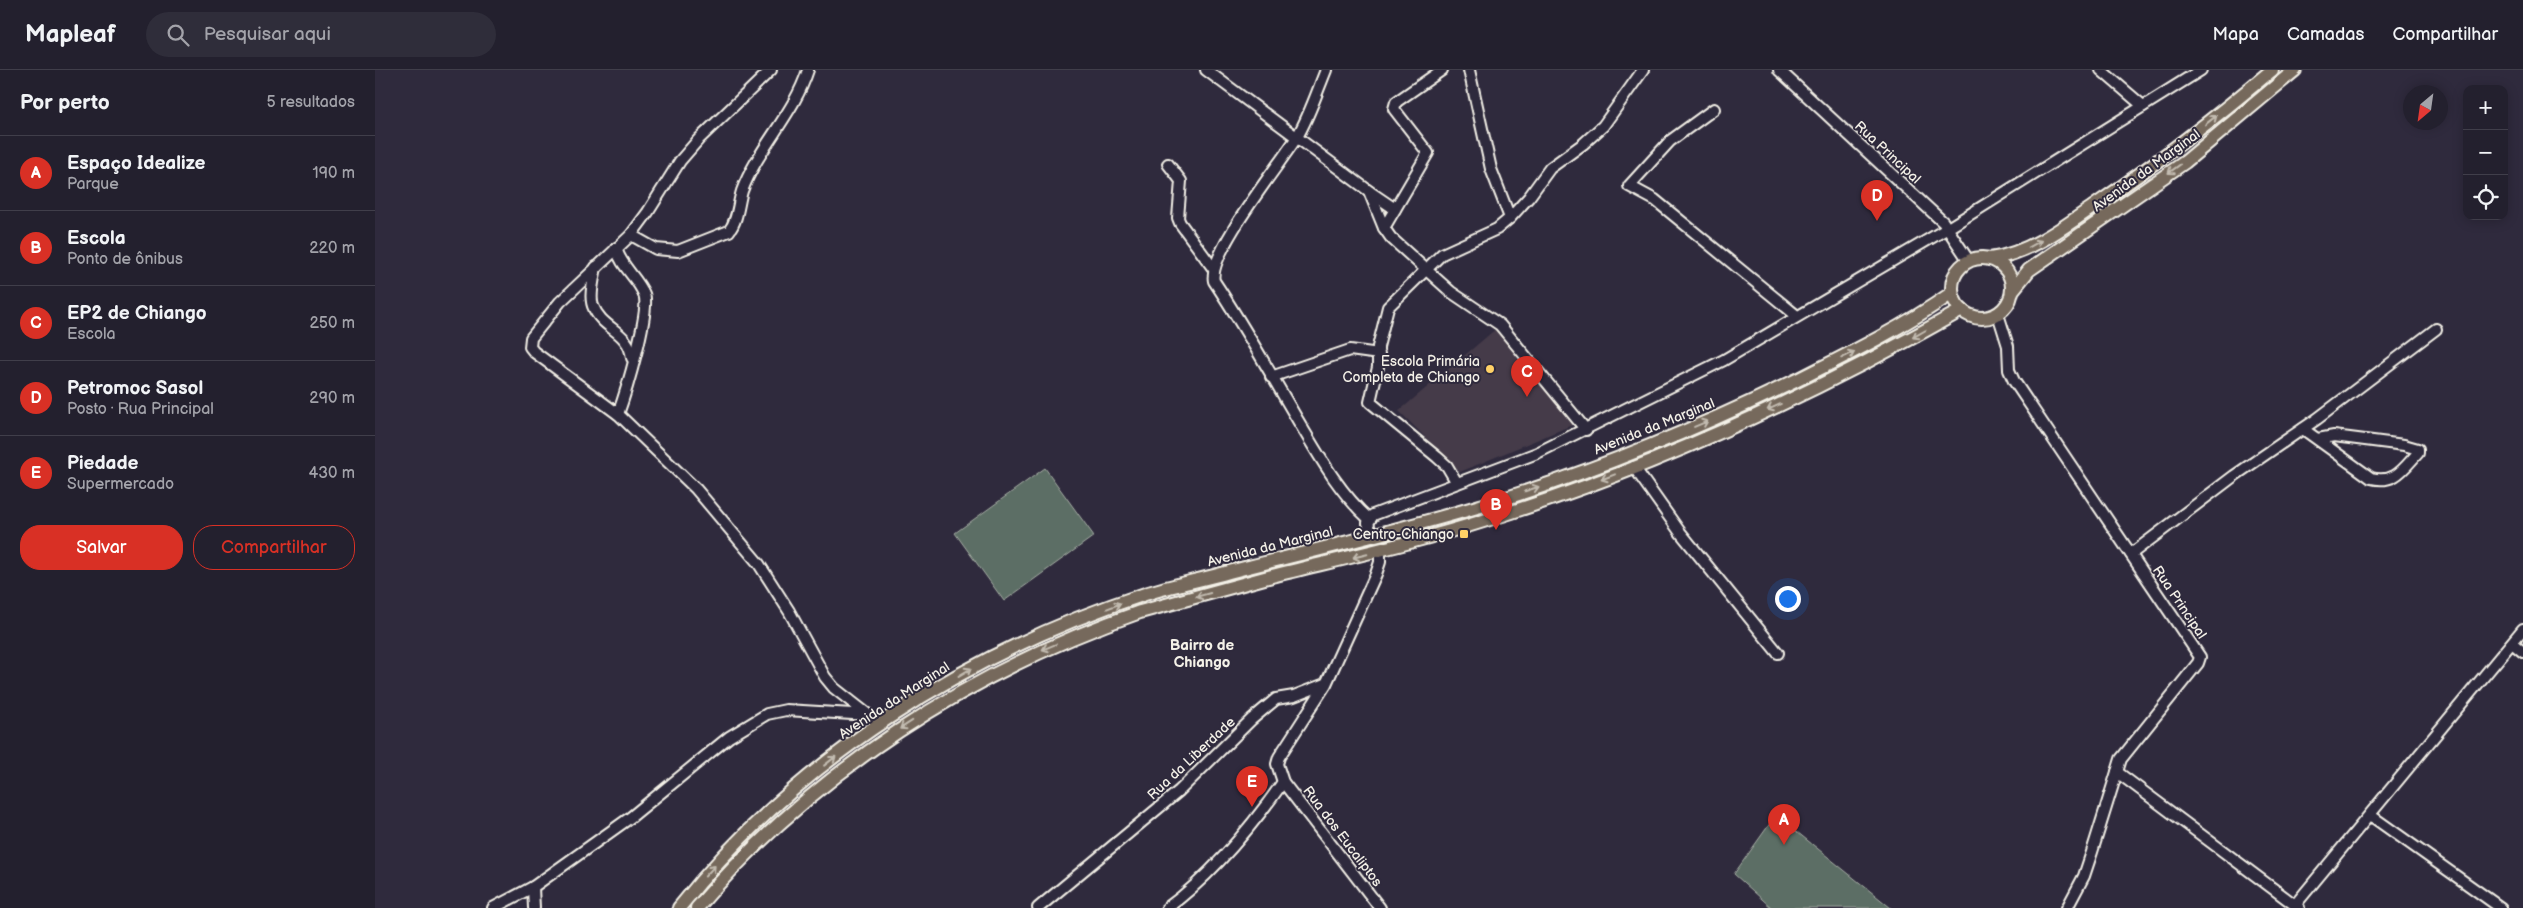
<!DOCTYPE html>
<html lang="pt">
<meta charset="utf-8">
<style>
:root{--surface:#23202e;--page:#2f2d3a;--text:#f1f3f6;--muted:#a3a3aa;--line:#403e4a;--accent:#d93025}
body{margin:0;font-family:"Balsamiq Sans",sans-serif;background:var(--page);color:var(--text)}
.controls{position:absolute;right:15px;top:15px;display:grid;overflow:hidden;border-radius:10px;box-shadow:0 2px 12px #0003}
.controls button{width:45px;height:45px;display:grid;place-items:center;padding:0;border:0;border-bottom:1px solid var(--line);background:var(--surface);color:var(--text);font:25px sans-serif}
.compass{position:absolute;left:2028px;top:15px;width:45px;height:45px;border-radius:50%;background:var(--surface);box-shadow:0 2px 12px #0003;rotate:209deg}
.you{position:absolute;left:1412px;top:528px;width:18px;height:18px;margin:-12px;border:4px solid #fff;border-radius:50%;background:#1a73e8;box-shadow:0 0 0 8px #1a73e833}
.badge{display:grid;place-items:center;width:32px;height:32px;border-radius:50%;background:var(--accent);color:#fff;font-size:16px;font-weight:700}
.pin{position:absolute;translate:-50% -41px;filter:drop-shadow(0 1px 2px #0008)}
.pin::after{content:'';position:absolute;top:26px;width:18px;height:15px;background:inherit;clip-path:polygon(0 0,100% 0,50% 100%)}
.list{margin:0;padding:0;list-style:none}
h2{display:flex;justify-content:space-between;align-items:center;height:65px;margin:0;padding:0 20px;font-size:21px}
h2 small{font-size:16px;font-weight:400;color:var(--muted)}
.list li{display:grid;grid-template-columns:32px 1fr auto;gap:15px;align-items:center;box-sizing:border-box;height:75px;padding:0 20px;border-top:1px solid var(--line)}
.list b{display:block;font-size:19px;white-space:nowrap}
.list p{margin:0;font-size:16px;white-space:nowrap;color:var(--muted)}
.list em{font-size:16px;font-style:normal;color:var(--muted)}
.actions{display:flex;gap:10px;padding:15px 20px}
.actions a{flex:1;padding:11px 0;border:1px solid var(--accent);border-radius:20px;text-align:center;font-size:18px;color:var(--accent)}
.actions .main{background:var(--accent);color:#fff}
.icon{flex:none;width:28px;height:28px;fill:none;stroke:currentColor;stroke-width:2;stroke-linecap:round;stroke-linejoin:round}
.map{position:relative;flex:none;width:2148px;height:838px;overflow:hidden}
header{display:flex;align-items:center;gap:30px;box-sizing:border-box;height:70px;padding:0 25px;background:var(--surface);border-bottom:1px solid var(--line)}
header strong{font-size:24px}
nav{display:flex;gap:28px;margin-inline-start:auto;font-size:18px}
.search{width:350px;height:45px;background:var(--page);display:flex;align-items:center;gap:12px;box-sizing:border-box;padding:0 18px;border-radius:28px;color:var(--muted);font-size:19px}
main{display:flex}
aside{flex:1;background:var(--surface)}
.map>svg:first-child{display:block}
</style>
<header>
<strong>Mapleaf</strong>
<div class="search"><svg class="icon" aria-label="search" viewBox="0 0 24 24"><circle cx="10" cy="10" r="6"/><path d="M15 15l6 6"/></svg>Pesquisar aqui</div>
<nav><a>Mapa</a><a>Camadas</a><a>Compartilhar</a></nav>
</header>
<main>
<aside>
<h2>Por perto<small>5 resultados</small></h2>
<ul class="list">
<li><span class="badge">A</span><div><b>Espaço Idealize</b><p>Parque</p></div><em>190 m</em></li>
<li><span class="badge">B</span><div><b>Escola</b><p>Ponto de ônibus</p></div><em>220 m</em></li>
<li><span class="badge">C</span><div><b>EP2 de Chiango</b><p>Escola</p></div><em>250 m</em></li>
<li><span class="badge">D</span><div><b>Petromoc Sasol</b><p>Posto · Rua Principal</p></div><em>290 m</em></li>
<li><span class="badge">E</span><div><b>Piedade</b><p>Supermercado</p></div><em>430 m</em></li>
</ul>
<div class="actions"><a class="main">Salvar</a><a>Compartilhar</a></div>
</aside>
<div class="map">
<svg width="2148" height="838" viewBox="0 0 2148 838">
<rect width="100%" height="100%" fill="#2f2a3d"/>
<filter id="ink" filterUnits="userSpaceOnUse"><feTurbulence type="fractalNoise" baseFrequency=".02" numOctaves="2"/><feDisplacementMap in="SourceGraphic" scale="10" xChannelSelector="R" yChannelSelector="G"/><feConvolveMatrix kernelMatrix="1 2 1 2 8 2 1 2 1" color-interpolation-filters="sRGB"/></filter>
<g filter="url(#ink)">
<path fill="#443a48" d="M1123,257L1202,353L1085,402L1024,341Z"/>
<g fill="#5c6e65" stroke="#a8b0a6">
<path d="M670,398L719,466L629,531L580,463Z"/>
<path d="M1401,745L1516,838H1397L1359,804Z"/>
</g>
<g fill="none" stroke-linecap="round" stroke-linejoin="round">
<g stroke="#f4f1e8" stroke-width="14">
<g id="minor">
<path d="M396,0L324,69L305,91L273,142L256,165L185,232L156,268L155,277L159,282L243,344L321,419L384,494L414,541L450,607L459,618L505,654"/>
<path d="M831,0L994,121L1009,158L1016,168L1076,222L1125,255L1211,360"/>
<path d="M951,0C942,22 934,47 922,67C905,94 832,184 839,211C871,259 899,310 928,359C947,391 966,424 994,449"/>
<path d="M1094,0L1116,99L1135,148"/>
<path d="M1404,0L1568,152L1594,191"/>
<path d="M1726,0L1768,36"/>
<path d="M1339,39L1295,71L1254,116L1280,130L1422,246"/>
<path d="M793,94L806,111L803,148L805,153L838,198"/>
<path d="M995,122L1020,139"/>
<path d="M1009,158L1053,83L1019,39L1021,32L1067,0"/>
<path d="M256,165L281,179L303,181L354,161C363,150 363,134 367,121C383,78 419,44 433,0"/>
<path d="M241,178C246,197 262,207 269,224C276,240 250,325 243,344"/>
<path d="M221,197C219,209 214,225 218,236C227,260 254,260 257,288"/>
<path d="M1623,244L1633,276L1634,300L1639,311L1825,587L1823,593L1746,689L1717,782L1709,806L1692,838"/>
<path d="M896,307L975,280L1004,284"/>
<path d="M1928,359L1996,408C2020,414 2028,399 2043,383V379L2029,375L1959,366L1943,369"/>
<path d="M1259,397L1305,462L1403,583"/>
<path d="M1082,413L1072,396L1062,387L995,332L1003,297V277L1013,237L1067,184L1122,159L1135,148L1154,127L1175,98L1208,74L1228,56L1268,0"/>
<path d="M997,466L993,453L998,445L1162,383L1349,290L1573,158L1826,0"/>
<path d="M1756,484L1859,406L1942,349L2061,259"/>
<path d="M2137,573L2148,582"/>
<path d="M1742,702L1924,838"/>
<path d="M1995,745L2126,838"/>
<path d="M158,817L159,838"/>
<path d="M1920,835L2148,559"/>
<path d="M118,838L158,817L256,747L354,667L392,644L411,640L494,645"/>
<path d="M663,838L804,721L877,649L901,629L919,626L950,614"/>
<path d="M792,838C836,806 877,756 908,712"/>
<path d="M1005,838L908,712L902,694L904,687L951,614L1001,504L1005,492V481"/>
</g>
</g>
<g stroke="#f4f1e8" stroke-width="16">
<g id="major">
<circle cx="1607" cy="218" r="30"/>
<path d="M1615,189C1655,183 1689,157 1722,134C1782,93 1840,48 1897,0"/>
<path d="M1637,221L1654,200L1810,92L1920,0"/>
<path d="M304,838C421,690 592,582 770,524C798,515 826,510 854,502C940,480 1027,460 1112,434C1217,402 1321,359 1420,311C1474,284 1527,258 1577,223"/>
<path d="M322,838C440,701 595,601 765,542C809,530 853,518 897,506C970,488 1043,472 1115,449C1279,398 1437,325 1587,240"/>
</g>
</g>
<use href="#minor" stroke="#2f2a3d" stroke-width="10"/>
<use href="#major" stroke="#76695c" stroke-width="12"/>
</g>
<defs><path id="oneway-shaft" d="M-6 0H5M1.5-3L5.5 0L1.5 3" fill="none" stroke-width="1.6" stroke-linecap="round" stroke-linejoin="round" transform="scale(1.25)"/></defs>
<g stroke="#c2bbb0">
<use href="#oneway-shaft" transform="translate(1836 50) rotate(-38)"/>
<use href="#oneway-shaft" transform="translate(1799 99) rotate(144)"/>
<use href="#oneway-shaft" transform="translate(1660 174) rotate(-29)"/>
<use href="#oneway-shaft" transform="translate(1544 264) rotate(150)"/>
<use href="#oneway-shaft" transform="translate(1473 285) rotate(-26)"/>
<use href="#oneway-shaft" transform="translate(1399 337) rotate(156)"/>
<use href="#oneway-shaft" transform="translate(1326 354) rotate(-23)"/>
<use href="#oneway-shaft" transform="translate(1233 407) rotate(159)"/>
<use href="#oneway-shaft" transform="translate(1157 419) rotate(-18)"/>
<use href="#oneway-shaft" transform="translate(985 486) rotate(167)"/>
<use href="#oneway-shaft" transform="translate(828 525) rotate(165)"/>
<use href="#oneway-shaft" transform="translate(739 536) rotate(-21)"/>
<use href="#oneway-shaft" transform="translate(674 577) rotate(158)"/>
<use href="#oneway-shaft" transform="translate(590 602) rotate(-31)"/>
<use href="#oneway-shaft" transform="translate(531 655) rotate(147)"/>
<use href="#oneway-shaft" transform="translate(455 691) rotate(-38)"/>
<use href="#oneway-shaft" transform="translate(335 801) rotate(-47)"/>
</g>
</g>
<g fill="#ffd166" stroke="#2f2a3d" stroke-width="2">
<circle cx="1115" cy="299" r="5"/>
<rect x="1084" y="459" width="10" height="10" rx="2.5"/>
</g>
<g text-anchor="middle" stroke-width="4" stroke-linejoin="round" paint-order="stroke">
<g font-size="14" fill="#f4f1e8" stroke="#2f2a3d">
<text transform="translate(1513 82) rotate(43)" y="5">Rua Principal</text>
<text transform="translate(1771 100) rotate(-36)" y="5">Avenida da Marginal</text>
<text transform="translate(1279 356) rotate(-22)" y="5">Avenida da Marginal</text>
<text transform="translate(895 476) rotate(-14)" y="5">Avenida da Marginal</text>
<text transform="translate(1805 532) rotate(56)" y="5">Rua Principal</text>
<text transform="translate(519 630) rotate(-33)" y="5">Avenida da Marginal</text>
<text transform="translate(816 688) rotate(-43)" y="5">Rua da Liberdade</text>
<text transform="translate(968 766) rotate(53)" y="5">Rua dos Eucaliptos</text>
</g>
<g font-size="14" fill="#f4f1e8" stroke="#2f2a3d" text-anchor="end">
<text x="1105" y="296">Escola Primária<tspan x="1105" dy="16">Completa de Chiango</tspan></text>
<text x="1079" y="469">Centro-Chiango</text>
</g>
<g font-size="15" font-weight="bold" fill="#f4f1e8" stroke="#2f2a3d">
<text x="827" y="580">Bairro de<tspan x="827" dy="17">Chiango</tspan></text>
</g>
</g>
</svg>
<div class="controls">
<button>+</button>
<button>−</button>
<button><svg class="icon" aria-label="locate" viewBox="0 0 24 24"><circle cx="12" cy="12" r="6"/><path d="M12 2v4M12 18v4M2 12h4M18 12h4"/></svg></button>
</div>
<svg class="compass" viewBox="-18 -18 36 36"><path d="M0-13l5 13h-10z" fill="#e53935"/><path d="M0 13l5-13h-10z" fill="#a3a3aa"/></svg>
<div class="you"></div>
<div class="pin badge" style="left:1409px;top:775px">A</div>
<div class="pin badge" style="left:1121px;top:460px">B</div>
<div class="pin badge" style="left:1152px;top:327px">C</div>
<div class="pin badge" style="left:1502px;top:151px">D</div>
<div class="pin badge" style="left:877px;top:737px">E</div>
</div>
</main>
